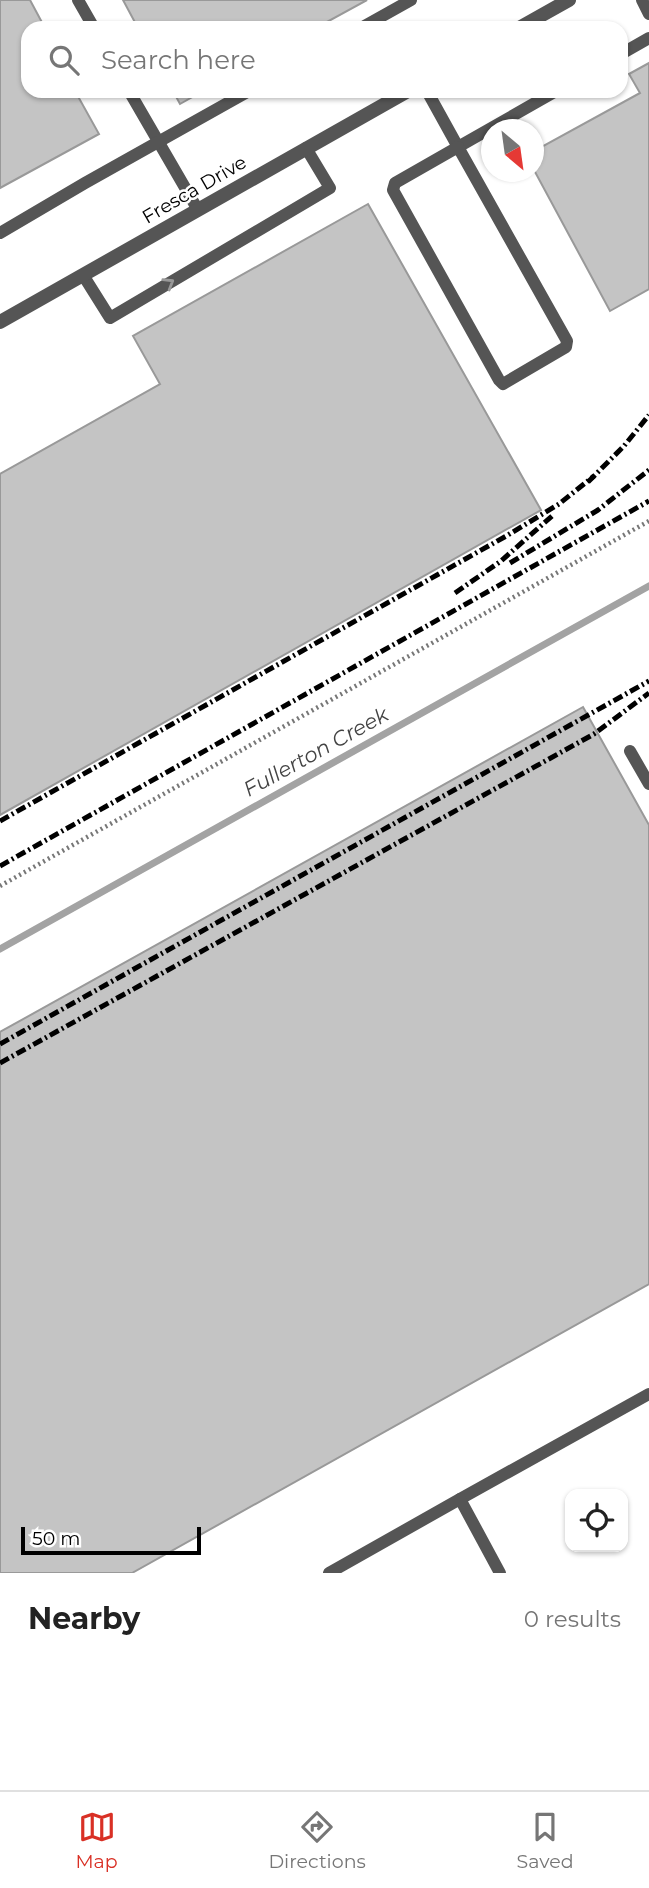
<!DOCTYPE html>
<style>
:root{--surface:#fff;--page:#f6f6f6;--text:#222;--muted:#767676;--line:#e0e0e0;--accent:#d93025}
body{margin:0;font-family:Montserrat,sans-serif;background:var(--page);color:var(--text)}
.controls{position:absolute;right:21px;bottom:21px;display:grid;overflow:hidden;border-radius:14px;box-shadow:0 2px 5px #0004}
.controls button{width:63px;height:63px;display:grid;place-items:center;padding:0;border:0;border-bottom:2px solid var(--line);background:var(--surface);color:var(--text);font:35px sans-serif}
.compass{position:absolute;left:481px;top:119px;width:63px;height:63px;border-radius:50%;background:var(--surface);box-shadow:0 2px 5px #0004;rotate:151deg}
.scale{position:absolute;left:21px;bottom:18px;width:180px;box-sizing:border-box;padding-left:7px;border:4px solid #000;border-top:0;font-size:19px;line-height:24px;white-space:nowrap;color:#000;-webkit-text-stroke:5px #fff;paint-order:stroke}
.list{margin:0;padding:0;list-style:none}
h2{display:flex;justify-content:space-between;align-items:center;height:91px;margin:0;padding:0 28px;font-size:30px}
h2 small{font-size:23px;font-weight:400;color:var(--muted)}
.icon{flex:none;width:38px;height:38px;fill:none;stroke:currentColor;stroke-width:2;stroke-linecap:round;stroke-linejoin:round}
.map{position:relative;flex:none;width:649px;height:1573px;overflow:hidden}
.search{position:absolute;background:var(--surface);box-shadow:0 2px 5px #0004;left:21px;right:21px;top:21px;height:77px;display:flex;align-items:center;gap:18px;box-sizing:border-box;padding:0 24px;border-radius:21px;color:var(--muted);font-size:26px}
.sheet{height:217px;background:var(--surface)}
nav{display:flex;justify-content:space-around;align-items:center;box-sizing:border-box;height:98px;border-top:2px solid var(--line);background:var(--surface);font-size:19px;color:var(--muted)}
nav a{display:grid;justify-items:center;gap:4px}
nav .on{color:var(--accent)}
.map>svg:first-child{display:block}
</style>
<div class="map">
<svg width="649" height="1573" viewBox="0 0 649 1573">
<rect width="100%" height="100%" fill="#fff"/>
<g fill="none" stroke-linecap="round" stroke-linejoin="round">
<path stroke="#a3a3a3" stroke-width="7" d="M0,949L649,586"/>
</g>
<g fill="#c4c4c4" stroke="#999" stroke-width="2">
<path d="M0,0H30L45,28H28V91H75L99,134L0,188Z"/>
<path d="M123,0H367L316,28H138Z"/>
<path d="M649,63V289L610,311L534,170V151L640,93L629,74Z"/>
<path d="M173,91H203L180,104Z"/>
<path d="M368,204L541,510L0,815V474L160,384L133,336Z"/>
<path d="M583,707L649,825V1284L132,1573H0V1032Z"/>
</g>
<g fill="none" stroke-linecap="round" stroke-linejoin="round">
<path stroke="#777" stroke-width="4.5" stroke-dasharray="2 3.5" stroke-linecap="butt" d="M0,886L649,521"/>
<g stroke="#555" stroke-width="12">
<path d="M78,0L94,28"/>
<path d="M642,0L649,14"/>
<path d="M361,28L411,0"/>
<path d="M621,54L649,38"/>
<path d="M129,91L198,210"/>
<path d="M427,91L458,147L556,91"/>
<path d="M458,147L567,341L566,347L503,384L499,380L393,190L395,183Z"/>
<path d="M0,233L85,183L249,91"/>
<path d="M83,275L110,318L330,188L306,148"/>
<path d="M630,751L649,784"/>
<path d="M460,1499L649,1394"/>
<path d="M329,1573L460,1499L500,1573"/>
</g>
<g stroke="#555" stroke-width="14">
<path d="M519,28L569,0"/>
<path d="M0,322L408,91"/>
</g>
<g stroke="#000" stroke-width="5" stroke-dasharray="10 3.5 2 3.5" stroke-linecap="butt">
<path d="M588,482L624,446L649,415"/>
<path d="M510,563L598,510L649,470"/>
<path d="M455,593L501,561L552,516"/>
<path d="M0,821L508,535L559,504L594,476"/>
<path d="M0,866L649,501"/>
<path d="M0,1044L649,681"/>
<path d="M0,1063L594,734L649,693"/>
</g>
</g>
<defs><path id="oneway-chevron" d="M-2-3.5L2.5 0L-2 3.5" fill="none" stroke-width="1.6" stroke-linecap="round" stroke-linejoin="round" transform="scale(1.75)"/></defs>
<use stroke="#999" href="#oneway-chevron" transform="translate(169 283) rotate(-31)"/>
<g text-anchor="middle" stroke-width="5" stroke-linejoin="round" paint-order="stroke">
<g font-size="19" fill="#000" stroke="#fff">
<text transform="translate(194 189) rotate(-30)" y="7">Fresca Drive</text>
</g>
<g font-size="21" font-style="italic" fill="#444" stroke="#fff">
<text transform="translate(316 752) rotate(-29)" y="7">Fullerton Creek</text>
</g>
</g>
</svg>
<div class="controls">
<button><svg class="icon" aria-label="locate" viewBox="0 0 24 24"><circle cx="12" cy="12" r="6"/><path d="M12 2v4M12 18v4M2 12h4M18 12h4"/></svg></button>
</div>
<svg class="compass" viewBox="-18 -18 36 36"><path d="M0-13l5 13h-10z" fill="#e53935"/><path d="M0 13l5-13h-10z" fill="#767676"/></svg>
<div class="scale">50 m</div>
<div class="search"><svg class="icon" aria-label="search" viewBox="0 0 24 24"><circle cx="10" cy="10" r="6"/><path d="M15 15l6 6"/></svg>Search here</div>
</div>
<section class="sheet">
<h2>Nearby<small>0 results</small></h2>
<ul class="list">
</ul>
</section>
<nav>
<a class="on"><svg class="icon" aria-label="map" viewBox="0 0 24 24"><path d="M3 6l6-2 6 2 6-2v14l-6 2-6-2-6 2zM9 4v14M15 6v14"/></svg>Map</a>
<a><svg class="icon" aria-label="directions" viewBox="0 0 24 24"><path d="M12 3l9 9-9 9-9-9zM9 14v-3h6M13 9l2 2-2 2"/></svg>Directions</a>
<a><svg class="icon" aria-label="saved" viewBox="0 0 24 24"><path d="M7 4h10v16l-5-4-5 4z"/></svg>Saved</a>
</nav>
